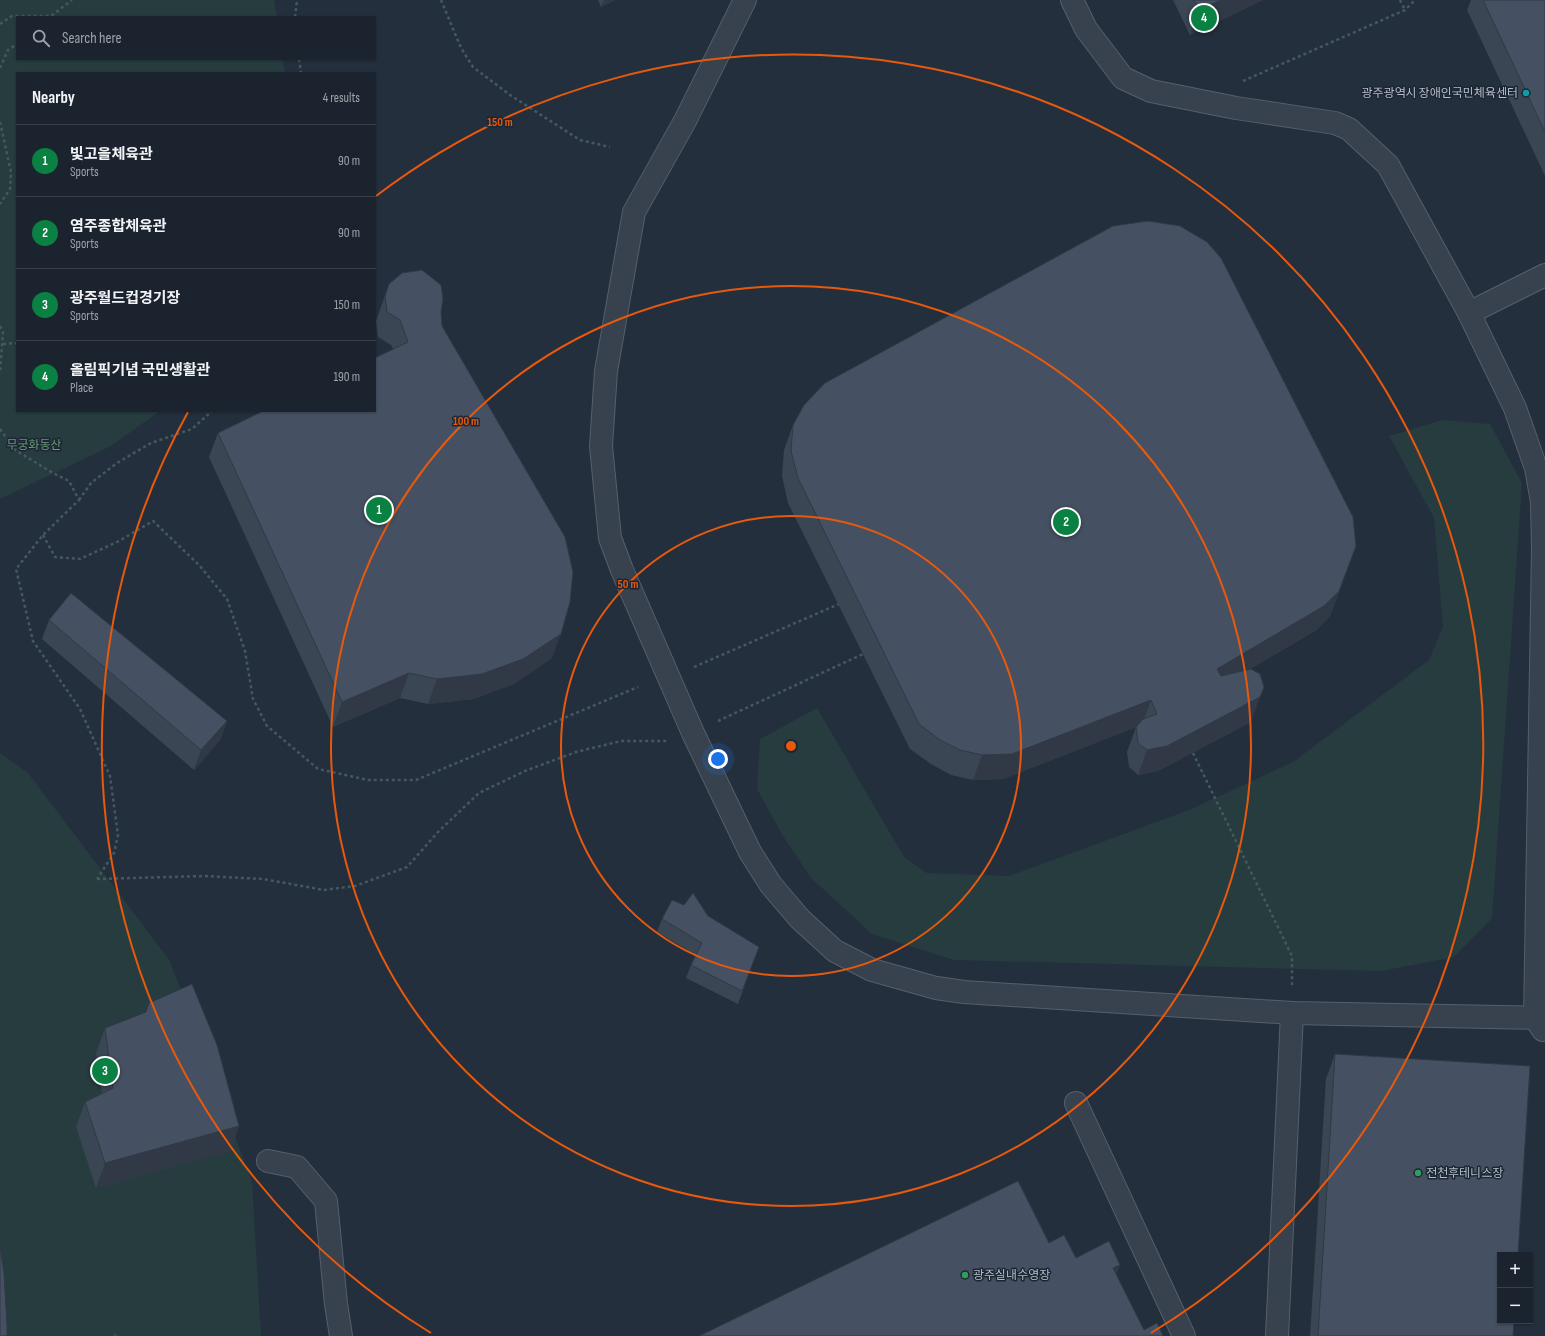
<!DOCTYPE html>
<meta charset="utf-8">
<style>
:root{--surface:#1b232e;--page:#242b36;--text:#f1f3f6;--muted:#a0a4aa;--line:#39404a;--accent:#0b8043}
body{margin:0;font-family:"Sofia Sans Condensed","Noto Sans KR",sans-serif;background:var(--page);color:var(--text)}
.controls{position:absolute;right:12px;bottom:12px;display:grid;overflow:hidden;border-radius:0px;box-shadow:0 1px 3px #0004}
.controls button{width:36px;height:36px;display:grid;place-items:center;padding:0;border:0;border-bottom:1px solid var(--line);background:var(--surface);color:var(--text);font:20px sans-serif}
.you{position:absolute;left:718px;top:759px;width:14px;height:14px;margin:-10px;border:3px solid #fff;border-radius:50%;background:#1a73e8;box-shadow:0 0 0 6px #1a73e833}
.badge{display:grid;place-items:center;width:26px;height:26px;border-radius:50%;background:var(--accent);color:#fff;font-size:13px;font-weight:700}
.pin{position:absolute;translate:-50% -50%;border:2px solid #fff;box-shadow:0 1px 4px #0006}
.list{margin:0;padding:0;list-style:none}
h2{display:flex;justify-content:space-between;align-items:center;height:52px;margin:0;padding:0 16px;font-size:17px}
h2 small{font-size:13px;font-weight:400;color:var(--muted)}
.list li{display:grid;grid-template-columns:26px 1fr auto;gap:12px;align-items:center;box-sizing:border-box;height:72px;padding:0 16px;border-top:1px solid var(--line)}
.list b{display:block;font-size:15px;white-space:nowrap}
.list p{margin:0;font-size:13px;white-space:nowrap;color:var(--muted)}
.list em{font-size:13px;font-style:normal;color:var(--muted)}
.icon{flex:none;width:22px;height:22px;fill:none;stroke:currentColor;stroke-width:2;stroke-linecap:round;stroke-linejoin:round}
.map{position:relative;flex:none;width:1545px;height:1336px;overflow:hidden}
.search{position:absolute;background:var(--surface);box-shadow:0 1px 3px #0004;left:16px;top:16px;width:360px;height:44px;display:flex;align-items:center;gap:10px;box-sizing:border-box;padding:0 14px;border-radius:0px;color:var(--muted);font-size:15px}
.panel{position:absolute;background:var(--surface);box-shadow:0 1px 3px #0004;left:16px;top:72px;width:360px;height:340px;border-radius:0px}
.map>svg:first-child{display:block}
</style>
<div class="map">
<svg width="1545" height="1336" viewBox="0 0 1545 1336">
<rect width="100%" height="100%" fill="#242f3e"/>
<g fill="#263c3f">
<path d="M0,0H274L277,17H17V59H283L285,73H17V411H160L111,446L0,499Z"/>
<path d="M1442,420L1490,424L1522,483L1492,918L1454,957L1381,971L954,960L872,934L811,878L783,836L757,789L760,739L817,708L904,857L927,873L1009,876L1189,810L1293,762L1429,660L1443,627L1434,518L1389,436Z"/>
<path d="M0,753L28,773L170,961L252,1182L261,1336H0Z"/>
</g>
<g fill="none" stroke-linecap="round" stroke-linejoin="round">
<g stroke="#565f6c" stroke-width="24">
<g id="minor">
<path d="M745,0L685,121L634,212L606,371L601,446L610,538L622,570L693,733L750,852L771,885L800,919L835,951L872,970L936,988L964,992L1292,1013L1545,1018"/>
<path d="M1072,0L1086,29L1123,78L1151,91L1236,108L1335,123L1349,129L1388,165L1469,313L1515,408L1536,468L1542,502L1543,549L1535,1018L1543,1030"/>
<path d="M1469,313L1545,275"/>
<path d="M1076,1103L1184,1336"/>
<path d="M268,1161L297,1167L326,1201L336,1304L341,1336"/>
<path d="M1277,1336L1292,1013"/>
</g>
</g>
<g stroke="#44595c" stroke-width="2.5" stroke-dasharray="3 3" stroke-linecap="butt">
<path d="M441,0L461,48L473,67L510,95L580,140L610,147"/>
<path d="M1400,0L1405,10"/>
<path d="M295,17L297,0"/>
<path d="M0,24L12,16H51L72,0"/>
<path d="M299,59L301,73"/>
<path d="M0,68L8,50L17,44"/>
<path d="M1243,81L1405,10L1415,0"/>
<path d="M0,122L11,172L10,189L0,204"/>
<path d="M0,326L3,332L0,373"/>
<path d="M3,344L17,343"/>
<path d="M0,429L15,450L53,473L69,481L79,500L43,535L16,569L33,641L80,709L110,776L118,835L114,853L97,879"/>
<path d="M79,500L91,483L117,463L151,443L192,429L212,411"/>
<path d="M43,535L55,557L80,559L119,541L153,521L199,565L227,599L245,651L253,699L267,726L318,769L368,780H416L638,687"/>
<path d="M694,667L839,604"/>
<path d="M718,721L863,654"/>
<path d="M1193,753L1292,956V985"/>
<path d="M97,879L204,876L263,879L324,890L355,886L407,867L438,832L479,793L525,771L576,752L621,741H667"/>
</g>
<use href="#minor" stroke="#38414e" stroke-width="22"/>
</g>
<g fill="#3b4654">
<path d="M598,0H615L601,7Z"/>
<path d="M1173,0H1263L1190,35Z"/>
<path d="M1471,0H1545V176L1467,10Z"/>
<path d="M389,284L441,312L442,326L552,658L514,684L473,699L428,704L400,698L333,727L209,457L218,433L393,349L391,345L378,337L376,321Z"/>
<path d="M793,425L1347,571L1330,616L1315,631L1248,670L1251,722L1158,771L1138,775L1129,767L1127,752L1136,727L1003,779L973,780L951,775L931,764L910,749L788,503L782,476L784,450Z"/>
<path d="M49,620L227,721L220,740L194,770L42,639Z"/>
<path d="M708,916L759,947L738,1004L686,978L691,965L696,955L657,932L662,919Z"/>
<path d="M105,1028L239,1126L230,1151L96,1188L76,1127L85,1102L102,1094L96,1053Z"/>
<path d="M1335,1054L1513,1336H1310L1326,1079Z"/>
</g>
<g fill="#303945">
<path d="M604,0H615L601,7Z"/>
<path d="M1221,0H1263L1190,35L1199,10Z"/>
<path d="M1356,546L1330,616L1315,631L1208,694L1217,669Z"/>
<path d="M561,634L552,658L514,684L473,699L428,704L437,679Z"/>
<path d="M409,673L400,698L333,727L342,702Z"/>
<path d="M1264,687L1251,722L1158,771L1138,775L1147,750Z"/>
<path d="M1151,700L1142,725L1003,779L973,780L982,755Z"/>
<path d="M227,721L220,740L194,770L201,750Z"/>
<path d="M239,1126L230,1151L96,1188L105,1163Z"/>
<path d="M1120,1265L1111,1290L1113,1268Z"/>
</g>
<g fill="#455162" stroke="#303945">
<path d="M1194,0H1221L1199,10Z"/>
<path d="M1483,0H1545V132Z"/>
<path d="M1148,221L1180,226L1207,242L1221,258L1353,517L1356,546L1339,591L1324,606L1217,669L1221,676L1251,669L1260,674L1264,687L1260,697L1167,746L1147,750L1138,743L1136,727L1143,719L1157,714L1151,700L1012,754L982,755L960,750L940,740L919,724L798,478L791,451L793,425L804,405L825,383L1113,226Z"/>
<path d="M422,270L441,285L443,299L441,312L442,326L565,537L573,572L570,602L561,634L523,659L482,674L437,679L409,673L342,702L218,433L263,411H375V358L408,342L400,320L387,312L385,296L389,284L402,273Z"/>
<path d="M71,593L227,721L201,750L49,620Z"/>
<path d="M693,893L708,916L759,947L742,991L691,965L702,943L662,919L672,900L684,905Z"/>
<path d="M192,984L217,1045L239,1126L105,1163L85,1102L113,1088L105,1028L146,1012L149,1003Z"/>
<path d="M1335,1054L1530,1066L1518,1255H1500V1321H1514L1513,1336H1318Z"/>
<path d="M1018,1181L1049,1243L1064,1235L1076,1258L1109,1241L1120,1265L1113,1268L1144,1330L1157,1323L1163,1336H699Z"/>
<path d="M0,1246L4,1273L7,1326V1336H0Z"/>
<path d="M113,1333L121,1336H113Z"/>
</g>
<g fill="none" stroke="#e8590c" stroke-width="2">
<circle cx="791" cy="746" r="230"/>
<circle cx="791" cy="746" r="460"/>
<path d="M431 1333A689 689 0 0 1 188 412M376 196A689 689 0 1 1 1151 1333"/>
</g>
<circle fill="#0f9aa8" stroke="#1d2633" stroke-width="1.5" cx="1526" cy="93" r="4"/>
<g fill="#2e9e5b" stroke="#1d2633" stroke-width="1.5">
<circle cx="1418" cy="1173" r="4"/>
<circle cx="965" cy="1275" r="4"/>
</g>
<g text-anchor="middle" stroke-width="3" stroke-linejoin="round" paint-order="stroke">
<g font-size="12" fill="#b4bcc9" stroke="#1d2633" text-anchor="start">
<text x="1518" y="97" text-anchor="end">광주광역시 장애인국민체육센터</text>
<text x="1426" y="1177">전천후테니스장</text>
<text x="973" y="1279">광주실내수영장</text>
</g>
<g font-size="12" fill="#6b9a76" stroke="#1d2633">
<text x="34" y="449">무궁화동산</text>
</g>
</g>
<circle cx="791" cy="746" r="6" fill="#e8590c" stroke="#1d2633" stroke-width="2"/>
<g font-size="12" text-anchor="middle" font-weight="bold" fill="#e8590c" stroke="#1d2633" stroke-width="3" stroke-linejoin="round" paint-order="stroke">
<text x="500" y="126">150 m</text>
<text x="466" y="425">100 m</text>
<text x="628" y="588">50 m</text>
</g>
</svg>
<div class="controls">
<button>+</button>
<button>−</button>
</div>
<div class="you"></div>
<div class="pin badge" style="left:379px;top:510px">1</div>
<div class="pin badge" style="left:1066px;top:522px">2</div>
<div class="pin badge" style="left:105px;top:1071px">3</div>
<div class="pin badge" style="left:1204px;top:18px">4</div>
<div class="search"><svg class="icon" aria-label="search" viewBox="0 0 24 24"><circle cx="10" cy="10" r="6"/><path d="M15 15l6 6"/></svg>Search here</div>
<section class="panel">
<h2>Nearby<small>4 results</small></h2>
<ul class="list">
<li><span class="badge">1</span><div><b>빛고을체육관</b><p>Sports</p></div><em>90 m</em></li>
<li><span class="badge">2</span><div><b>염주종합체육관</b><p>Sports</p></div><em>90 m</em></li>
<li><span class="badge">3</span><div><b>광주월드컵경기장</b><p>Sports</p></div><em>150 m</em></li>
<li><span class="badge">4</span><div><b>올림픽기념 국민생활관</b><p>Place</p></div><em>190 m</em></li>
</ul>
</section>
</div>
